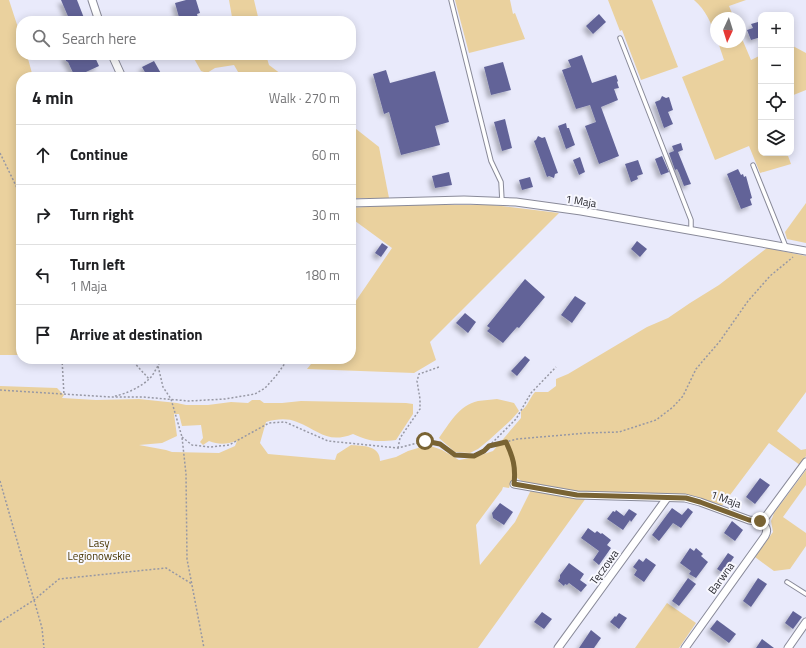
<!DOCTYPE html>
<meta charset="utf-8">
<style>
:root{--surface:#fff;--page:#f6f6f6;--text:#202124;--muted:#757577;--line:#e0e0e0}
body{margin:0;font-family:"Titillium Web",sans-serif;background:var(--page);color:var(--text)}
.controls{position:absolute;right:12px;top:12px;display:grid;overflow:hidden;border-radius:8px;box-shadow:0 2px 10px #0003}
.controls button{width:36px;height:36px;display:grid;place-items:center;padding:0;border:0;border-bottom:1px solid var(--line);background:var(--surface);color:var(--text);font:20px sans-serif}
.compass{position:absolute;left:710px;top:12px;width:36px;height:36px;border-radius:50%;background:var(--surface);box-shadow:0 2px 10px #0003;rotate:184deg}
.stop{position:absolute;width:12px;height:12px;margin:-9px;border:3px solid #796333;border-radius:50%;background:#fff}
.stop.end{background:#796333;border-color:#fff;box-shadow:0 1px 4px #0008}
.list{margin:0;padding:0;list-style:none}
h2{display:flex;justify-content:space-between;align-items:center;height:52px;margin:0;padding:0 16px;font-size:17px}
h2 small{font-size:13px;font-weight:400;color:var(--muted)}
.list li{display:grid;grid-template-columns:26px 1fr auto;gap:12px;align-items:center;box-sizing:border-box;height:60px;padding:0 16px;border-top:1px solid var(--line)}
.list b{display:block;font-size:15px;white-space:nowrap}
.list p{margin:0;font-size:13px;white-space:nowrap;color:var(--muted)}
.list em{font-size:13px;font-style:normal;color:var(--muted)}
.icon{flex:none;width:22px;height:22px;fill:none;stroke:currentColor;stroke-width:2;stroke-linecap:round;stroke-linejoin:round}
.map{position:relative;flex:none;width:806px;height:648px;overflow:hidden}
.search{position:absolute;background:var(--surface);box-shadow:0 2px 10px #0003;left:16px;top:16px;width:340px;height:44px;display:flex;align-items:center;gap:10px;box-sizing:border-box;padding:0 14px;border-radius:16px;color:var(--muted);font-size:15px}
.panel{position:absolute;background:var(--surface);box-shadow:0 2px 10px #0003;left:16px;top:72px;width:340px;height:292px;border-radius:16px}
.map>svg:first-child{display:block}
</style>
<div class="map">
<svg width="806" height="648" viewBox="0 0 806 648">
<defs>
<filter id="shadow"><feDropShadow dx="-3.5" dy="3.5" stdDeviation="2" flood-color="#0004"/></filter>
</defs>
<rect width="100%" height="100%" fill="#e9eafb"/>
<g fill="#ead19e" fill-rule="evenodd">
<path d="M0,0H9L21,37V55H27L33,77H21V355H0Z"/>
<path d="M229,0H254L259,21H217L232,17Z"/>
<path d="M455,0H510L513,14L515,13L525,39L469,53Z"/>
<path d="M608,0H652L678,67L641,80L622,30L620,31Z"/>
<path d="M694,0H746L729,6L734,18H716V37C711,23 706,10 694,0Z"/>
<path d="M740,34L751,60L761,55V153H787L791,164L760,173L749,146L715,160L682,77L724,60L718,42H740Z"/>
<path d="M791,45L806,53V90L791,96Z"/>
<path d="M192,55H266L269,65L285,77H241L234,65L215,68L207,73L201,71Z"/>
<path d="M351,125L379,147L389,198H351Z"/>
<path d="M806,203V243L787,239L785,232Z"/>
<path d="M392,205H493L559,213L430,342L436,360L414,373L307,369L315,359H351V308L392,248L351,218V208Z"/>
<path d="M767,248L806,256V392L777,431L801,450L806,449V456L800,465L769,443L721,507L695,496L577,493L528,485L517,478L511,482L509,488L503,487L502,490L476,525L480,565L515,522L531,490L586,498L478,648H0V386L57,388L64,395L62,398L96,400L139,399L177,403L186,405H208L231,402L248,403L252,400H260L264,403H282L301,401L406,403L413,404V414L396,440C378,442 370,442 353,434C327,444 320,431 297,422C287,418 277,419 266,422L260,443L268,454L335,460L337,454L351,445C363,446 380,445 380,461L396,457L408,451L428,445L442,450L459,460L475,457L493,451L521,418V411C528,406 529,399 535,392H548L556,386V379L568,374L647,327L668,318L690,303L719,285ZM174,414H179L182,426L201,425L203,438L200,442L203,445L209,441C219,445 227,444 237,441L235,446L219,453L172,452L166,450L139,445L162,443L177,436Z"/>
<path d="M497,399L514,403L519,411L511,420L489,440L478,449L470,453L455,452L439,438C449,424 459,405 478,401C484,400 491,400 497,399Z"/>
<path d="M806,470V485L783,517L806,533V546L790,569L774,571L755,557L773,532L771,521L774,513Z"/>
<path d="M667,603L696,623L679,648H635Z"/>
</g>
<g fill="#626498" filter="url(#shadow)">
<path d="M61,0H77L84,18L76,21H70Z"/>
<path d="M186,0H196L200,13L197,14L198,18L189,21H180L175,3Z"/>
<path d="M599,14L606,22L593,34L586,26Z"/>
<path d="M758,22L761,29V37L751,40L747,30L753,28L751,24Z"/>
<path d="M65,55H94L99,66L75,77L68,62L66,61Z"/>
<path d="M582,55L592,83L616,75L618,81L617,82L619,88L614,89L618,100L601,107L619,156L599,164L585,126L596,122L590,105L576,109L562,70L571,67L568,60Z"/>
<path d="M154,61L163,77H149L147,74H146L142,67Z"/>
<path d="M503,62L511,90L491,95L484,67Z"/>
<path d="M386,70L390,83L435,71L449,122L435,126L440,145L401,155L389,112L384,114L373,74Z"/>
<path d="M662,96L666,98L669,97L673,110L668,112L673,124L664,128L655,102L660,100Z"/>
<path d="M505,119L512,148L502,151L494,122Z"/>
<path d="M566,123L567,128H569L575,145L566,149L558,126Z"/>
<path d="M538,136L542,138L545,137L558,173L555,174L554,178L549,176L547,177L534,141L536,140Z"/>
<path d="M681,143L683,150L678,152L691,184L684,186L679,173L677,169L675,170L669,153L674,151L672,146Z"/>
<path d="M662,156L669,172L661,175L655,159Z"/>
<path d="M580,157L585,172L579,175L573,160Z"/>
<path d="M638,160L643,174L637,176L638,179L631,182L625,164Z"/>
<path d="M738,169L741,175L743,174L744,177L746,176L752,198L750,199L752,205L741,209L727,174Z"/>
<path d="M449,172L452,185L435,188L432,176Z"/>
<path d="M530,177L533,187L522,190L519,180Z"/>
<path d="M637,241L647,249L640,257L631,249Z"/>
<path d="M382,243L388,247L381,257L375,253Z"/>
<path d="M525,279L545,297L519,328L517,327L503,343L487,331L490,328L487,326Z"/>
<path d="M575,296L586,303L572,323L561,315Z"/>
<path d="M465,313L476,322L468,333L456,323Z"/>
<path d="M525,356L530,360L517,376L511,371Z"/>
<path d="M760,478L770,485L755,504L746,497Z"/>
<path d="M500,503L513,512L504,525L493,518L492,513Z"/>
<path d="M672,508L682,515L688,508L693,512L681,528L673,523L659,541L652,535Z"/>
<path d="M629,509L637,514L631,522L630,520L623,530L607,519L613,511L615,512L616,510L624,516Z"/>
<path d="M732,521L743,530L735,541L724,533Z"/>
<path d="M588,528L595,533L597,531L601,534L602,533L611,540L607,545L611,548L599,565L593,560L599,551L581,538Z"/>
<path d="M690,548L694,551L696,548L703,554L701,556L708,562L696,578L689,574L691,571L680,563Z"/>
<path d="M728,553L734,557L723,573L717,569Z"/>
<path d="M646,558L656,565L644,582L634,575L637,570L633,567L639,559L643,562Z"/>
<path d="M569,563L584,574L580,580L587,585L581,592L569,583L567,585L565,584L564,586L558,581L560,578V575Z"/>
<path d="M688,578L696,584L679,606L672,601Z"/>
<path d="M758,578L767,584L751,607L743,601Z"/>
<path d="M793,611L802,617L793,629L785,623Z"/>
<path d="M542,612L552,619L544,629L534,622Z"/>
<path d="M619,613L627,618L619,629L610,622L615,616L616,617Z"/>
<path d="M717,620L736,634L729,643L710,629Z"/>
<path d="M591,630L601,638L594,648H579Z"/>
<path d="M762,639L774,648H756Z"/>
</g>
<g fill="none" stroke-linecap="round" stroke-linejoin="round">
<g stroke="#898a99" stroke-width="5.5">
<g id="service">
<path d="M451,0L491,161L501,182L502,201"/>
<path d="M620,38L691,220V231"/>
<path d="M753,165L786,247"/>
<path d="M787,582L806,594"/>
</g>
</g>
<g stroke="#898a99" stroke-width="9">
<g id="minor">
<path d="M92,0L99,21"/>
<path d="M112,55L122,77"/>
<path d="M351,203L464,200L516,202L581,211L806,251"/>
<path d="M514,484L577,495L685,498L700,502L749,520L756,521L764,519L806,462"/>
<path d="M558,648L667,498"/>
<path d="M685,648L765,536C769,529 765,526 760,521"/>
<path d="M788,648L806,622"/>
</g>
</g>
<g stroke="#9798a4" stroke-width="1.5" stroke-dasharray="2 2" stroke-linecap="butt">
<path d="M0,153L21,196"/>
<path d="M62,359L64,395"/>
<path d="M131,359L149,379"/>
<path d="M161,359L158,366L163,387L171,399L182,437L186,474L187,559L204,648"/>
<path d="M0,390L111,397H143L189,401L225,399L255,394L265,388L276,376L288,359"/>
<path d="M115,396C126,394 141,387 149,379C153,376 155,370 158,366"/>
<path d="M182,437L192,445L210,447L229,445L269,423L285,422L328,441L398,448L425,441L440,444L455,455L474,456L484,451L516,419L531,393L556,367"/>
<path d="M506,442L513,458L515,477"/>
<path d="M489,446L517,439L587,433L619,432L656,420L673,407L683,396L696,369L720,341L748,301L770,276L793,257"/>
<path d="M398,448L400,438L420,409V399L417,381L419,374L439,367"/>
<path d="M0,481L42,628L44,648"/>
<path d="M0,622L34,600L59,579L166,568L192,584"/>
</g>
<use href="#service" stroke="#fff" stroke-width="3.5"/>
<use href="#minor" stroke="#fff" stroke-width="7"/>
</g>
<g fill="none" stroke-linecap="round" stroke-linejoin="round">
<path stroke="#796333" stroke-width="5" d="M425,441L440,444L455,455L474,456L484,451L489,446L506,442C513,457 516,467 514,484L577,495L686,498L700,502L749,520L760,521"/>
</g>
<g text-anchor="middle" stroke-width="4" stroke-linejoin="round" paint-order="stroke">
<g font-size="11" fill="#292930" stroke="#f8f8ff">
<text transform="translate(581 201) rotate(9)" y="4">1 Maja</text>
<text transform="translate(726 499) rotate(20)" y="4">1 Maja</text>
<text transform="translate(604 567) rotate(-54)" y="4">Tęczowa</text>
<text transform="translate(721 578) rotate(-54)" y="4">Barwna</text>
</g>
<g font-size="11" fill="#493605" stroke="#f8f8ff">
<text x="99" y="547">Lasy<tspan x="99" dy="13">Legionowskie</tspan></text>
</g>
</g>
</svg>
<div class="controls">
<button>+</button>
<button>−</button>
<button><svg class="icon" aria-label="locate" viewBox="0 0 24 24"><circle cx="12" cy="12" r="6"/><path d="M12 2v4M12 18v4M2 12h4M18 12h4"/></svg></button>
<button><svg class="icon" aria-label="layers" viewBox="0 0 24 24"><path d="M12 4l9 5-9 5-9-5zM3 14l9 5 9-5"/></svg></button>
</div>
<svg class="compass" viewBox="-18 -18 36 36"><path d="M0-13l5 13h-10z" fill="#e53935"/><path d="M0 13l5-13h-10z" fill="#757577"/></svg>
<div class="stop" style="left:425px;top:441px"></div>
<div class="stop end" style="left:760px;top:521px"></div>
<div class="search"><svg class="icon" aria-label="search" viewBox="0 0 24 24"><circle cx="10" cy="10" r="6"/><path d="M15 15l6 6"/></svg>Search here</div>
<section class="panel">
<h2>4 min<small>Walk · 270 m</small></h2>
<ul class="list">
<li><svg class="icon" aria-label="ahead" viewBox="0 0 24 24"><path d="M12 20V5M6 11l6-6 6 6"/></svg><div><b>Continue</b></div><em>60 m</em></li>
<li><svg class="icon" aria-label="right" viewBox="0 0 24 24"><path d="M7 20v-9h11M14 6l5 5-5 5"/></svg><div><b>Turn right</b></div><em>30 m</em></li>
<li><svg class="icon" aria-label="left" viewBox="0 0 24 24"><path d="M17 20v-9H6M10 6l-5 5 5 5"/></svg><div><b>Turn left</b><p>1 Maja</p></div><em>180 m</em></li>
<li><svg class="icon" aria-label="arrive" viewBox="0 0 24 24"><path d="M6 21V4h12l-3 4 3 4H6"/></svg><div><b>Arrive at destination</b></div></li>
</ul>
</section>
</div>
